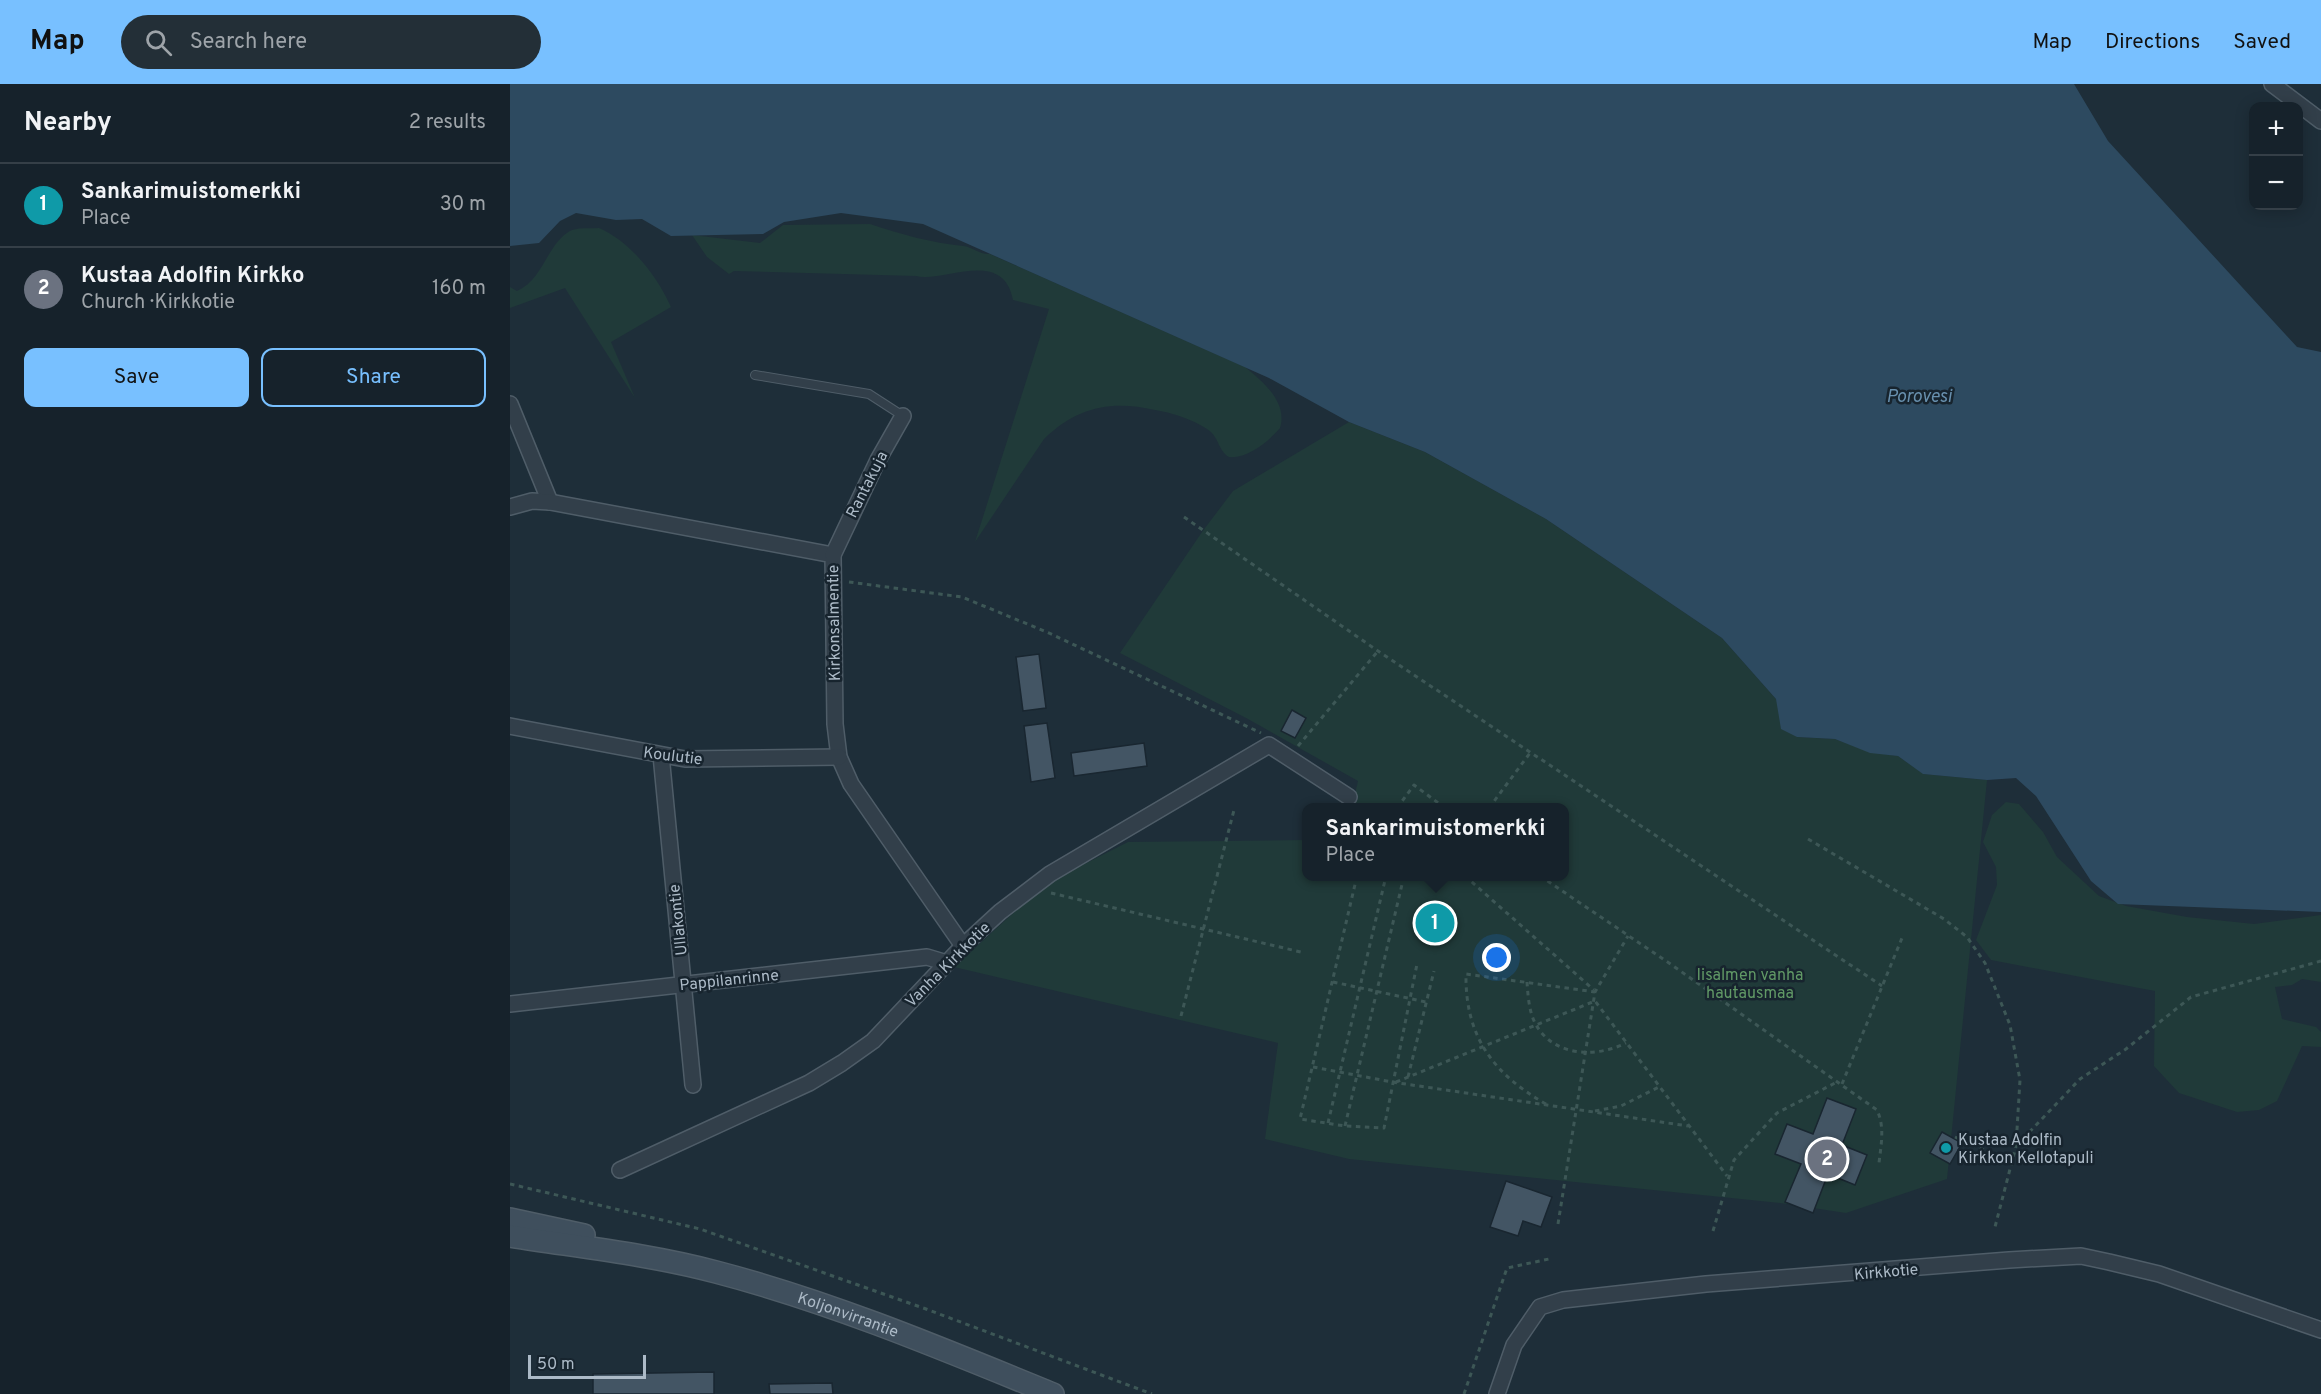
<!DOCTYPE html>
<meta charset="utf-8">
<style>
:root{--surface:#16222b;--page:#232f37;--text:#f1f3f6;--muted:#9ea4a9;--line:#353f47;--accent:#78c0ff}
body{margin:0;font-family:Overpass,sans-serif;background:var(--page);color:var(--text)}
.controls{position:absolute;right:18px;top:18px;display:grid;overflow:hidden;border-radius:12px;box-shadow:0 3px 15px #0003}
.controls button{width:54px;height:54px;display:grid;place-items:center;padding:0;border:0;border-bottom:2px solid var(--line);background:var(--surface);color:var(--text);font:30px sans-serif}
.scale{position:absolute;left:18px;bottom:15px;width:118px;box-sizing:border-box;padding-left:6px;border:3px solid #acbac7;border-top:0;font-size:16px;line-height:21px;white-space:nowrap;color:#acbac7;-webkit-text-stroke:4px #17242e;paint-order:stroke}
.you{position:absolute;left:987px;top:874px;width:21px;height:21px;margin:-15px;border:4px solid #fff;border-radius:50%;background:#1a73e8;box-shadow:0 0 0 9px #1a73e833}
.badge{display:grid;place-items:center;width:39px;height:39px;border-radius:50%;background:var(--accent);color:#fff;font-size:20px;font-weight:700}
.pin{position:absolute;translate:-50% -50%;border:3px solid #fff;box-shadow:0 2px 6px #0006}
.popup{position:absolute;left:792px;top:719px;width:267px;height:78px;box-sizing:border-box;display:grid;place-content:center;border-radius:12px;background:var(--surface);filter:drop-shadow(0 2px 4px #0005);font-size:20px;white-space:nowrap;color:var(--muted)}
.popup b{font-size:22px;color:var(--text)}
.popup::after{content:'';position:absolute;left:50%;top:100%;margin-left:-12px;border:12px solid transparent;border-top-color:var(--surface)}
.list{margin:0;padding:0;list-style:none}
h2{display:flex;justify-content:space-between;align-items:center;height:78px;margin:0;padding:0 24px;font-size:26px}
h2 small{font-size:20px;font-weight:400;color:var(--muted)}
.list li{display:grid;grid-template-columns:39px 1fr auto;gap:18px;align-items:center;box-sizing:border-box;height:84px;padding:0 24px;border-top:2px solid var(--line)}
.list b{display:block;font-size:22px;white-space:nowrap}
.list p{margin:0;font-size:20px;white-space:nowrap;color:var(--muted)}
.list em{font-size:20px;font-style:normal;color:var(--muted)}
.actions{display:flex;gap:12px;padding:18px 24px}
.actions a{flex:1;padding:14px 0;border:2px solid var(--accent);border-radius:12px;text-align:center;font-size:21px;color:var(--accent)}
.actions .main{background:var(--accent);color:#111}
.icon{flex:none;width:33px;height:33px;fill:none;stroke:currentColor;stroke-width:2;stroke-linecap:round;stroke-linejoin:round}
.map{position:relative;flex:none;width:1811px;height:1310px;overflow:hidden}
header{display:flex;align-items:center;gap:36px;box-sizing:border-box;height:84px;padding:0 30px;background:var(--accent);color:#111}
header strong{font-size:28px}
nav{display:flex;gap:33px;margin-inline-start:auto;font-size:21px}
.search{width:420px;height:54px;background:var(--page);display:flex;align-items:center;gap:15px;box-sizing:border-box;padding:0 21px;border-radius:33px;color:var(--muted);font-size:22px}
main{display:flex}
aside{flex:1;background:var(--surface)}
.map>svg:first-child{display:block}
</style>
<header>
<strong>Map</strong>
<div class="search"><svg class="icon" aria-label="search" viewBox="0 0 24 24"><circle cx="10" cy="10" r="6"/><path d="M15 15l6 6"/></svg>Search here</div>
<nav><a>Map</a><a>Directions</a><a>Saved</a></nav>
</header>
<main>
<aside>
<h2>Nearby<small>2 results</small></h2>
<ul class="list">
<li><span class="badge" style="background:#0f9aa8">1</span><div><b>Sankarimuistomerkki</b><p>Place</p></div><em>30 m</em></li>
<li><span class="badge" style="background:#6b7280">2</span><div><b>Kustaa Adolfin Kirkko</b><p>Church · Kirkkotie</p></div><em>160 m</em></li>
</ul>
<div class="actions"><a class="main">Save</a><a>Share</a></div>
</aside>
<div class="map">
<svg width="1811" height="1310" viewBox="0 0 1811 1310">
<rect width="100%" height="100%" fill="#1e2e39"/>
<g fill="#203a39">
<path d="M360,140C390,150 422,159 453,162C463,163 470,171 480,170L735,283C753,298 778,318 770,344C759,357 737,375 719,373C708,367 709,352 697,345C682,335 663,329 645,326C601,316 567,323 534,355L465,458L539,225L503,216C493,163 434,199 406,192L224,187L219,190L197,173L182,151L250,159L273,141Z"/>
<path d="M89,144C121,158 147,192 161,223L101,258L125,314L55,204L0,224V203L7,207C33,196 37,160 60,147C68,143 80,145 89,144Z"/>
<path d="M839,338L915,368L1036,435L1212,554L1266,615L1287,653L1325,655L1360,668L1388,672L1414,690L1477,696L1437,1095L1336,1129L1270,1119L839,1075L755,1055L768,959L444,883L535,800L618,758L796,756V792H1054V724L842,723L848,697L738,635L610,569L692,448L723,407Z"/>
<path d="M1496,718L1509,720L1533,748L1547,773L1589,812L1616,822L1677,833L1744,840L1811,831V898L1792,895L1782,901L1765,903L1772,935L1806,943L1811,948V963L1792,962L1767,1017L1749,1026L1727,1028L1669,1009L1644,982L1645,907L1481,876L1466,856L1487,801L1486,783L1473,758L1482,731Z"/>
</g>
<path fill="#2d4a60" d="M0,0H1564L1598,57L1787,263L1811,268V828L1608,820L1581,797L1526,712L1506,694L1477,696L1413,690L1388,672L1360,669L1325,655L1287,653L1271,645L1266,615L1212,554L1036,435L915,368L839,338L759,294L413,140L331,129L274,138L253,150L161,152L132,135L106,136L66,129L50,137L29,159L0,162Z"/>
<g fill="#435564" stroke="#192630" stroke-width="1.5">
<path d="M529,570L536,624L513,627L506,573Z"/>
<path d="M782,626L796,634L785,654L771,647Z"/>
<path d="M537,639L545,694L521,698L514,642Z"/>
<path d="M634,659L637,682L564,692L561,669Z"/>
<path d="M1317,1014L1346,1025L1332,1061L1357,1071L1345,1101L1318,1090L1303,1129L1275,1118L1291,1080L1265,1070L1277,1040L1303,1050Z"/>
<path d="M1432,1048L1452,1059L1440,1080L1420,1069Z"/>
<path d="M996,1097L1042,1113L1031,1143L1013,1137L1008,1152L980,1143Z"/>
<path d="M204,1288V1310H83V1290Z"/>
<path d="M322,1299L323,1310H260L259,1300Z"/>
</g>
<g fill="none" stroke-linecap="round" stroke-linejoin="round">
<g stroke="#4f5d68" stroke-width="10">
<path id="lane" d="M245,291L359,310L393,332"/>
</g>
<g stroke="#4f5d68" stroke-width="18">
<g id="street">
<path d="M1762,0L1811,37"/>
<path d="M0,320L40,418"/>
<path d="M0,423L22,417L40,418L323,471L325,640L329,673L341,700L453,862"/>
<path d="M323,471L368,376L393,332"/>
<path d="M0,642L175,675L329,673"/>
<path d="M151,671L183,1001"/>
<path d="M0,920L417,873L437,879"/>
<path d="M110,1086L299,999L332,979L363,957L453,862L490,828L540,790L759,661L839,713"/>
<path d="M987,1310L1004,1261L1030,1223L1053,1216L1196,1200L1499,1176L1571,1172L1599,1178L1649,1190L1811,1246"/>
</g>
</g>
<g stroke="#4f5d68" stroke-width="24">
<g id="secondary">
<path d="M0,1135L74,1151"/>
<path id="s1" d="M0,1152C69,1163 138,1170 206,1188C321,1218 433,1265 543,1310"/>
</g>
</g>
<g stroke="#3d5756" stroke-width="3" stroke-dasharray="4.5 4.5" stroke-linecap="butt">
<path d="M674,433L868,567L1372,902"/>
<path d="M339,498L452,513L539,549L751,649"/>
<path d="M788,662L868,567"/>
<path d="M887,724L904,701L935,724"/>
<path d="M979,724L1020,669"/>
<path d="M1298,755L1434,835L1457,853L1475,879L1500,941L1510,996L1506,1062L1485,1143"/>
<path d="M847,792L790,1035L835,1042L874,1044L907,880"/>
<path d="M955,792L1084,906"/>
<path d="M1030,792L1159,879L1367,1026C1375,1043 1371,1061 1369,1079"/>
<path d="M541,809L795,869"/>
<path d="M823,898L916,918"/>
<path d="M1017,898C1018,912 1019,927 1025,939C1043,973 1086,974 1116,959"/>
<path d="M671,932L724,726"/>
<path d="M803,983L882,998L1178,1042"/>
<path d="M898,993L924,887"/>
<path d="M886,998L1085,917L1217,1092"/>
<path d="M1332,1000L1392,854"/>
<path d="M1036,1020C983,990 955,952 956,890L1085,908"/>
<path d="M1085,1027L1111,1022L1149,1003"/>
<path d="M818,1039L876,792"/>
<path d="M835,1042L894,792"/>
<path d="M1445,1053L1501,1078"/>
<path d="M1507,1061L1570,995L1616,965L1681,913L1811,877"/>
<path d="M0,1100L190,1145L416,1225L642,1310"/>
<path d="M1048,1140L1085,908L1118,852"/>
<path d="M1203,1147L1224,1076L1267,1029L1327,998"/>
<path d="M954,1310L997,1184L1039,1175"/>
</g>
<use href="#lane" stroke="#323f4a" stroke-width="8"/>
<use href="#street" stroke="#323f4a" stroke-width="15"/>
<use href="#secondary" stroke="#3f4f5d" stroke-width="21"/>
</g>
<circle fill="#0f9aa8" stroke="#17242e" stroke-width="2" cx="1436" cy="1064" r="6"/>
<g text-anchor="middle" stroke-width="5" stroke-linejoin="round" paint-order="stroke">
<g font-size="16" fill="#acbac7" stroke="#17242e">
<text transform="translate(356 400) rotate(-63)" y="6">Rantakuja</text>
<text transform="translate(323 539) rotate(-91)" y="6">Kirkonsalmentie</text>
<text transform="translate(163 671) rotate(7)" y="6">Koulutie</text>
<text transform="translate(167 836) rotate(-96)" y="6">Ullakontie</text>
<text transform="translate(437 880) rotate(-45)" y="6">Vanha Kirkkotie</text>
<text transform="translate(219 895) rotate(-6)" y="6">Pappilanrinne</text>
<text transform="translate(1376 1187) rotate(-5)" y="6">Kirkkotie</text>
<text dy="6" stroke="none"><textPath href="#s1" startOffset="348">Koljonvirrantie</textPath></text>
</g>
<g font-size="16" fill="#619966" stroke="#17242e">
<text x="1240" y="896">Iisalmen vanha<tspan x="1240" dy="18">hautausmaa</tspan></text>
</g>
<g font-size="16" fill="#acbac7" stroke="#17242e" text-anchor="start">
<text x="1448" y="1061">Kustaa Adolfin<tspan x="1448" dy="18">Kirkkon Kellotapuli</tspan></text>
</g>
<g font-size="18" font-style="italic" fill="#6890ae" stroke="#17242e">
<text x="1409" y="318">Porovesi</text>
</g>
</g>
</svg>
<div class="controls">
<button>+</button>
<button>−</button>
</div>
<div class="scale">50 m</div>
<div class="you"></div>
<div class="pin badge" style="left:925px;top:839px;background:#0f9aa8">1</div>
<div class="popup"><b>Sankarimuistomerkki</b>Place</div>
<div class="pin badge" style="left:1317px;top:1075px;background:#6b7280">2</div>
</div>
</main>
